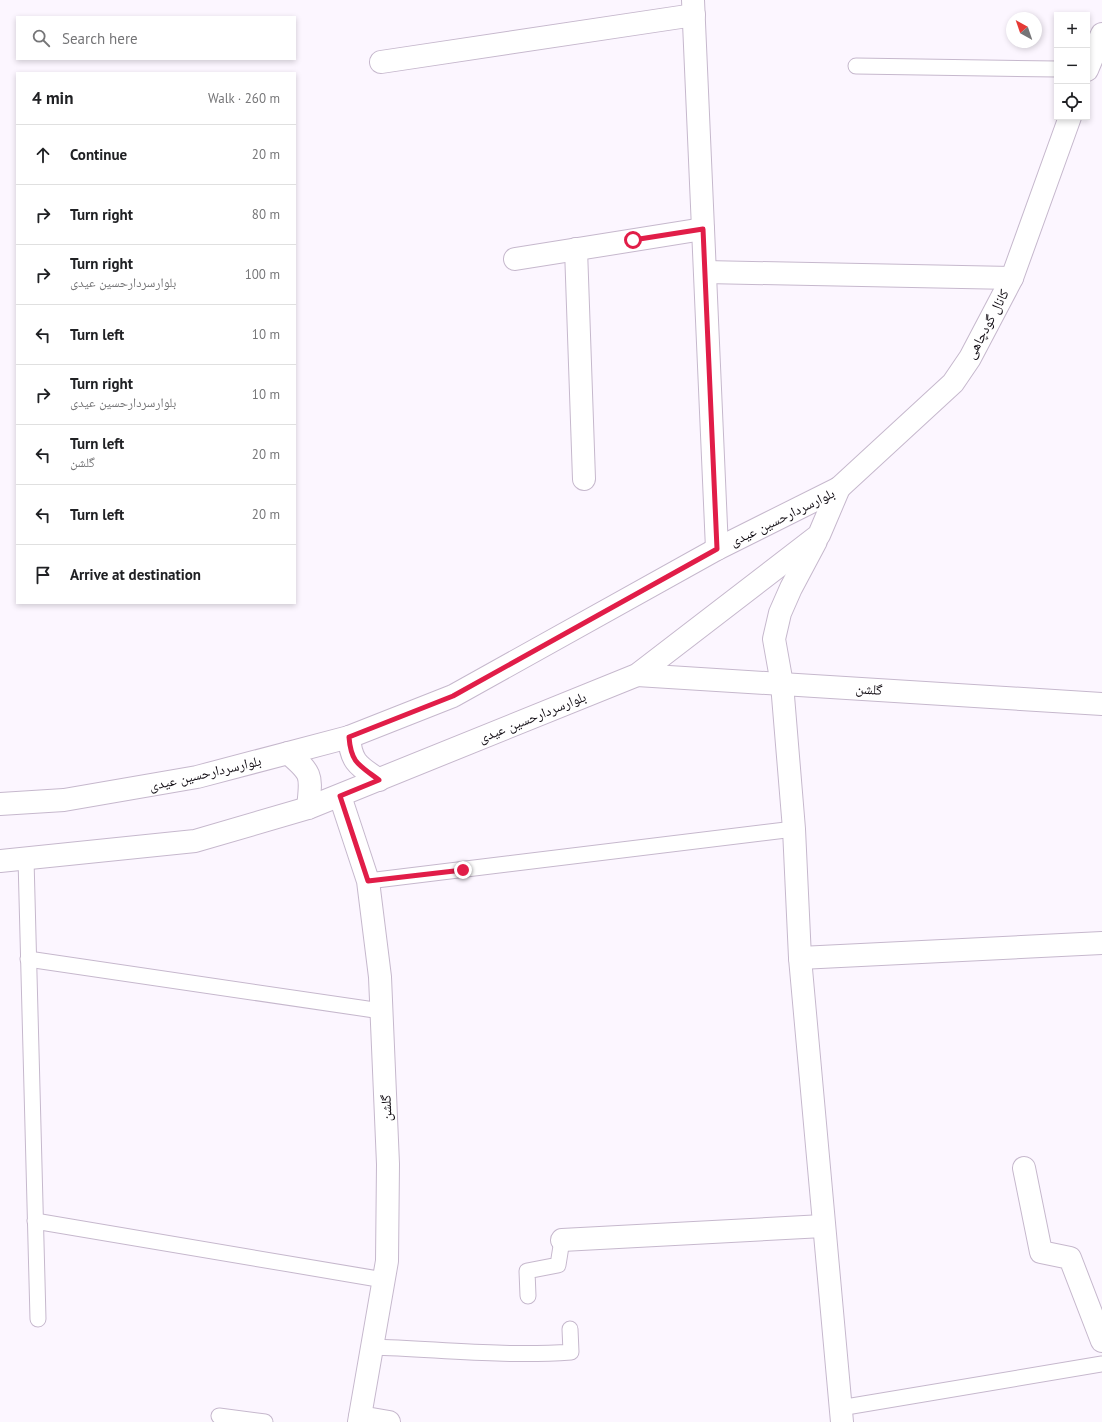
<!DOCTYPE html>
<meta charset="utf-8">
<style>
:root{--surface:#fff;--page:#f6f6f6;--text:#202124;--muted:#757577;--line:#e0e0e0}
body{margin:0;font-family:"PT Sans","Noto Naskh Arabic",sans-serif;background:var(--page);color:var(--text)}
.controls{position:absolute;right:12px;top:12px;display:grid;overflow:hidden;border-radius:0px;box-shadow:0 2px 6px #0003}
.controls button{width:36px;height:36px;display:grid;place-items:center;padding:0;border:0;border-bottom:1px solid var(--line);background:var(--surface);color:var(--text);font:20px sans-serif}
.compass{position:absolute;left:1006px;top:12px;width:36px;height:36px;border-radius:50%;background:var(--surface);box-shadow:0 2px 6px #0003;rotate:320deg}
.stop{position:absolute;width:12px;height:12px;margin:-9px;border:3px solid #e11d48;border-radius:50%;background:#fff}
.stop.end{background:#e11d48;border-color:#fff;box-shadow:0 1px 4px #0008}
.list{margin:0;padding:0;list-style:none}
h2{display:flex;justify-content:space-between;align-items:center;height:52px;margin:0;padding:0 16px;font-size:17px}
h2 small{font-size:13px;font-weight:400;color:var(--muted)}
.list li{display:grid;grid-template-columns:26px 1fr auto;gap:12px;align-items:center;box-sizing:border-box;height:60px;padding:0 16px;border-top:1px solid var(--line)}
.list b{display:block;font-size:15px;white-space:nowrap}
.list p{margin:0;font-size:13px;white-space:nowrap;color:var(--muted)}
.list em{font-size:13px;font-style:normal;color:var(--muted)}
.icon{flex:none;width:22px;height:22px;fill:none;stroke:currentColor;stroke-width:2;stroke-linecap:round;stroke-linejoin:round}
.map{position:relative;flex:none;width:1102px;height:1422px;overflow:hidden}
.search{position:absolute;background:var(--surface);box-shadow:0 2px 6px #0003;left:16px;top:16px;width:280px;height:44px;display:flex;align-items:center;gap:10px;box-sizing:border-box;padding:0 14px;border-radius:0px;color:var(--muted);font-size:15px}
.panel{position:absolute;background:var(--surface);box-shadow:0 2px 6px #0003;left:16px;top:72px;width:280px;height:532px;border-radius:0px}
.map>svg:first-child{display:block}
</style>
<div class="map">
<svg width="1102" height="1422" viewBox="0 0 1102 1422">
<rect width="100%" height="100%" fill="#fcf6ff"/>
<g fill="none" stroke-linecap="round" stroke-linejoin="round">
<g stroke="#c6b8cd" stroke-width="17">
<g id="service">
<path d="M856,66L1057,69"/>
<path d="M26,859L38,1319"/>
<path d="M368,881L794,829"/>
<path d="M28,959L381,1011"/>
<path d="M35,1221L384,1280"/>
<path d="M528,1296L527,1271L558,1265L562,1240"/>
<path d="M372,1347C438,1349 505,1357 571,1352L570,1329"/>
<path d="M840,1408L1102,1364"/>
<path d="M219,1416L265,1422"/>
</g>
</g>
<g stroke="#c6b8cd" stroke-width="24">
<g id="minor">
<path d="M693,0L717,549"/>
<path d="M381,62L694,15"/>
<path d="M576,249L584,479"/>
<path d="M515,259L703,229"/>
<path d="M705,272L1012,278"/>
<path d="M782,684L794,829L800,958L842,1422"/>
<path d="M800,958L1102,943"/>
<path d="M1024,1168L1041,1252L1070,1258L1102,1341"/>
<path d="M562,1240L823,1226"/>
<path d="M360,1417L389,1422"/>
</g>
</g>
<g stroke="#c6b8cd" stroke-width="24">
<g id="tertiary">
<path d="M1087,70L1102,34"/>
<path d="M637,675L1102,704"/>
<path d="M782,684L774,639L780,613L791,588L816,541"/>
<path d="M349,737C351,763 359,766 379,780"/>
<path d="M288,753C314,775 311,776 308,808"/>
<path d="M340,796L368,881L380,977L388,1164L387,1261L359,1422"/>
<path d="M0,804L64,800L197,777L349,737L453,696L717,549L839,488L953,383L970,358L1012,278L1070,117"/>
<path d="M0,861L195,841L308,808L637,675L819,535L839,488"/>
</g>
</g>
<use href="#service" stroke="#fff" stroke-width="15"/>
<use href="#minor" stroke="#fff" stroke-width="22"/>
<use href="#tertiary" stroke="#fff" stroke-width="22"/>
</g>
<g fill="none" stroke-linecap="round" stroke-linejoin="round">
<path stroke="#e11d48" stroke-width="5" d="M463,870L368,881L340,796L379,780C359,765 351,763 349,737L453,696L717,549L703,229L633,240"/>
</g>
<g text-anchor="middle" stroke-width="3" stroke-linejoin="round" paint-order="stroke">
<g font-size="14" fill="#120d14" stroke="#fff">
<text transform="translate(987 324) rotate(-62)" y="5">کانال گودچاهی</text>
<text transform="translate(782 517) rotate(-26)" y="5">بلوارسردارحسین عیدی</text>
<text transform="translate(869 689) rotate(4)" y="5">گلشن</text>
<text transform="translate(532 717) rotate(-22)" y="5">بلوارسردارحسین عیدی</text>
<text transform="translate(205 773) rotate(-13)" y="5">بلوارسردارحسین عیدی</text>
<text transform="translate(386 1108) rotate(-92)" y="5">گلشن</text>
</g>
</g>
</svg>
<div class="controls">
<button>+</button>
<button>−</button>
<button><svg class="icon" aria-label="locate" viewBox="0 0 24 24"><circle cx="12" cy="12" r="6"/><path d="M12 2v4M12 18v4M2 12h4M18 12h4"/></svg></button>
</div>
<svg class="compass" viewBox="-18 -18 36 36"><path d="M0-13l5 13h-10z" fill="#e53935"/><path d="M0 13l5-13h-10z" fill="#757577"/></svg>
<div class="stop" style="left:633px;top:240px"></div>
<div class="stop end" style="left:463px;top:870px"></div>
<div class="search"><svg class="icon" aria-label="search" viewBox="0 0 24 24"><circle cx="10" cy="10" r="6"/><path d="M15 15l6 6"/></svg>Search here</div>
<section class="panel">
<h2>4 min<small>Walk · 260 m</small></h2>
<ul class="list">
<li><svg class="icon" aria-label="ahead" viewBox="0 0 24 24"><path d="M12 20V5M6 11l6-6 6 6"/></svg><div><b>Continue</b></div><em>20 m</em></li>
<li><svg class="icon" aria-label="right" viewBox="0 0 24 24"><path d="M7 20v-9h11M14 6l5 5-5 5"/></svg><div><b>Turn right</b></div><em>80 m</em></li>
<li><svg class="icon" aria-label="right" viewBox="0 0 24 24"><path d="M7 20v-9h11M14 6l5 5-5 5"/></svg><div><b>Turn right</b><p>بلوارسردارحسین عیدی</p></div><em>100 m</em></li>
<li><svg class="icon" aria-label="left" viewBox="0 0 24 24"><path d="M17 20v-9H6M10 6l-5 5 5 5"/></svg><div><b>Turn left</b></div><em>10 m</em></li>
<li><svg class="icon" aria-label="right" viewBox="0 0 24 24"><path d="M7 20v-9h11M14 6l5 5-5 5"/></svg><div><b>Turn right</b><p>بلوارسردارحسین عیدی</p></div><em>10 m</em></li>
<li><svg class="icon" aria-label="left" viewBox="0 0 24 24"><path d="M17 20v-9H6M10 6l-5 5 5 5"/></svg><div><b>Turn left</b><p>گلشن</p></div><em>20 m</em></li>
<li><svg class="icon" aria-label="left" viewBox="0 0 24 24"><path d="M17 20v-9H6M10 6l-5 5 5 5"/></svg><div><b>Turn left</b></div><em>20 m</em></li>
<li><svg class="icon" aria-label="arrive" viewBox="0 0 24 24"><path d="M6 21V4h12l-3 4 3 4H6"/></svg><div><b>Arrive at destination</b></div></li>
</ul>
</section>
</div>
